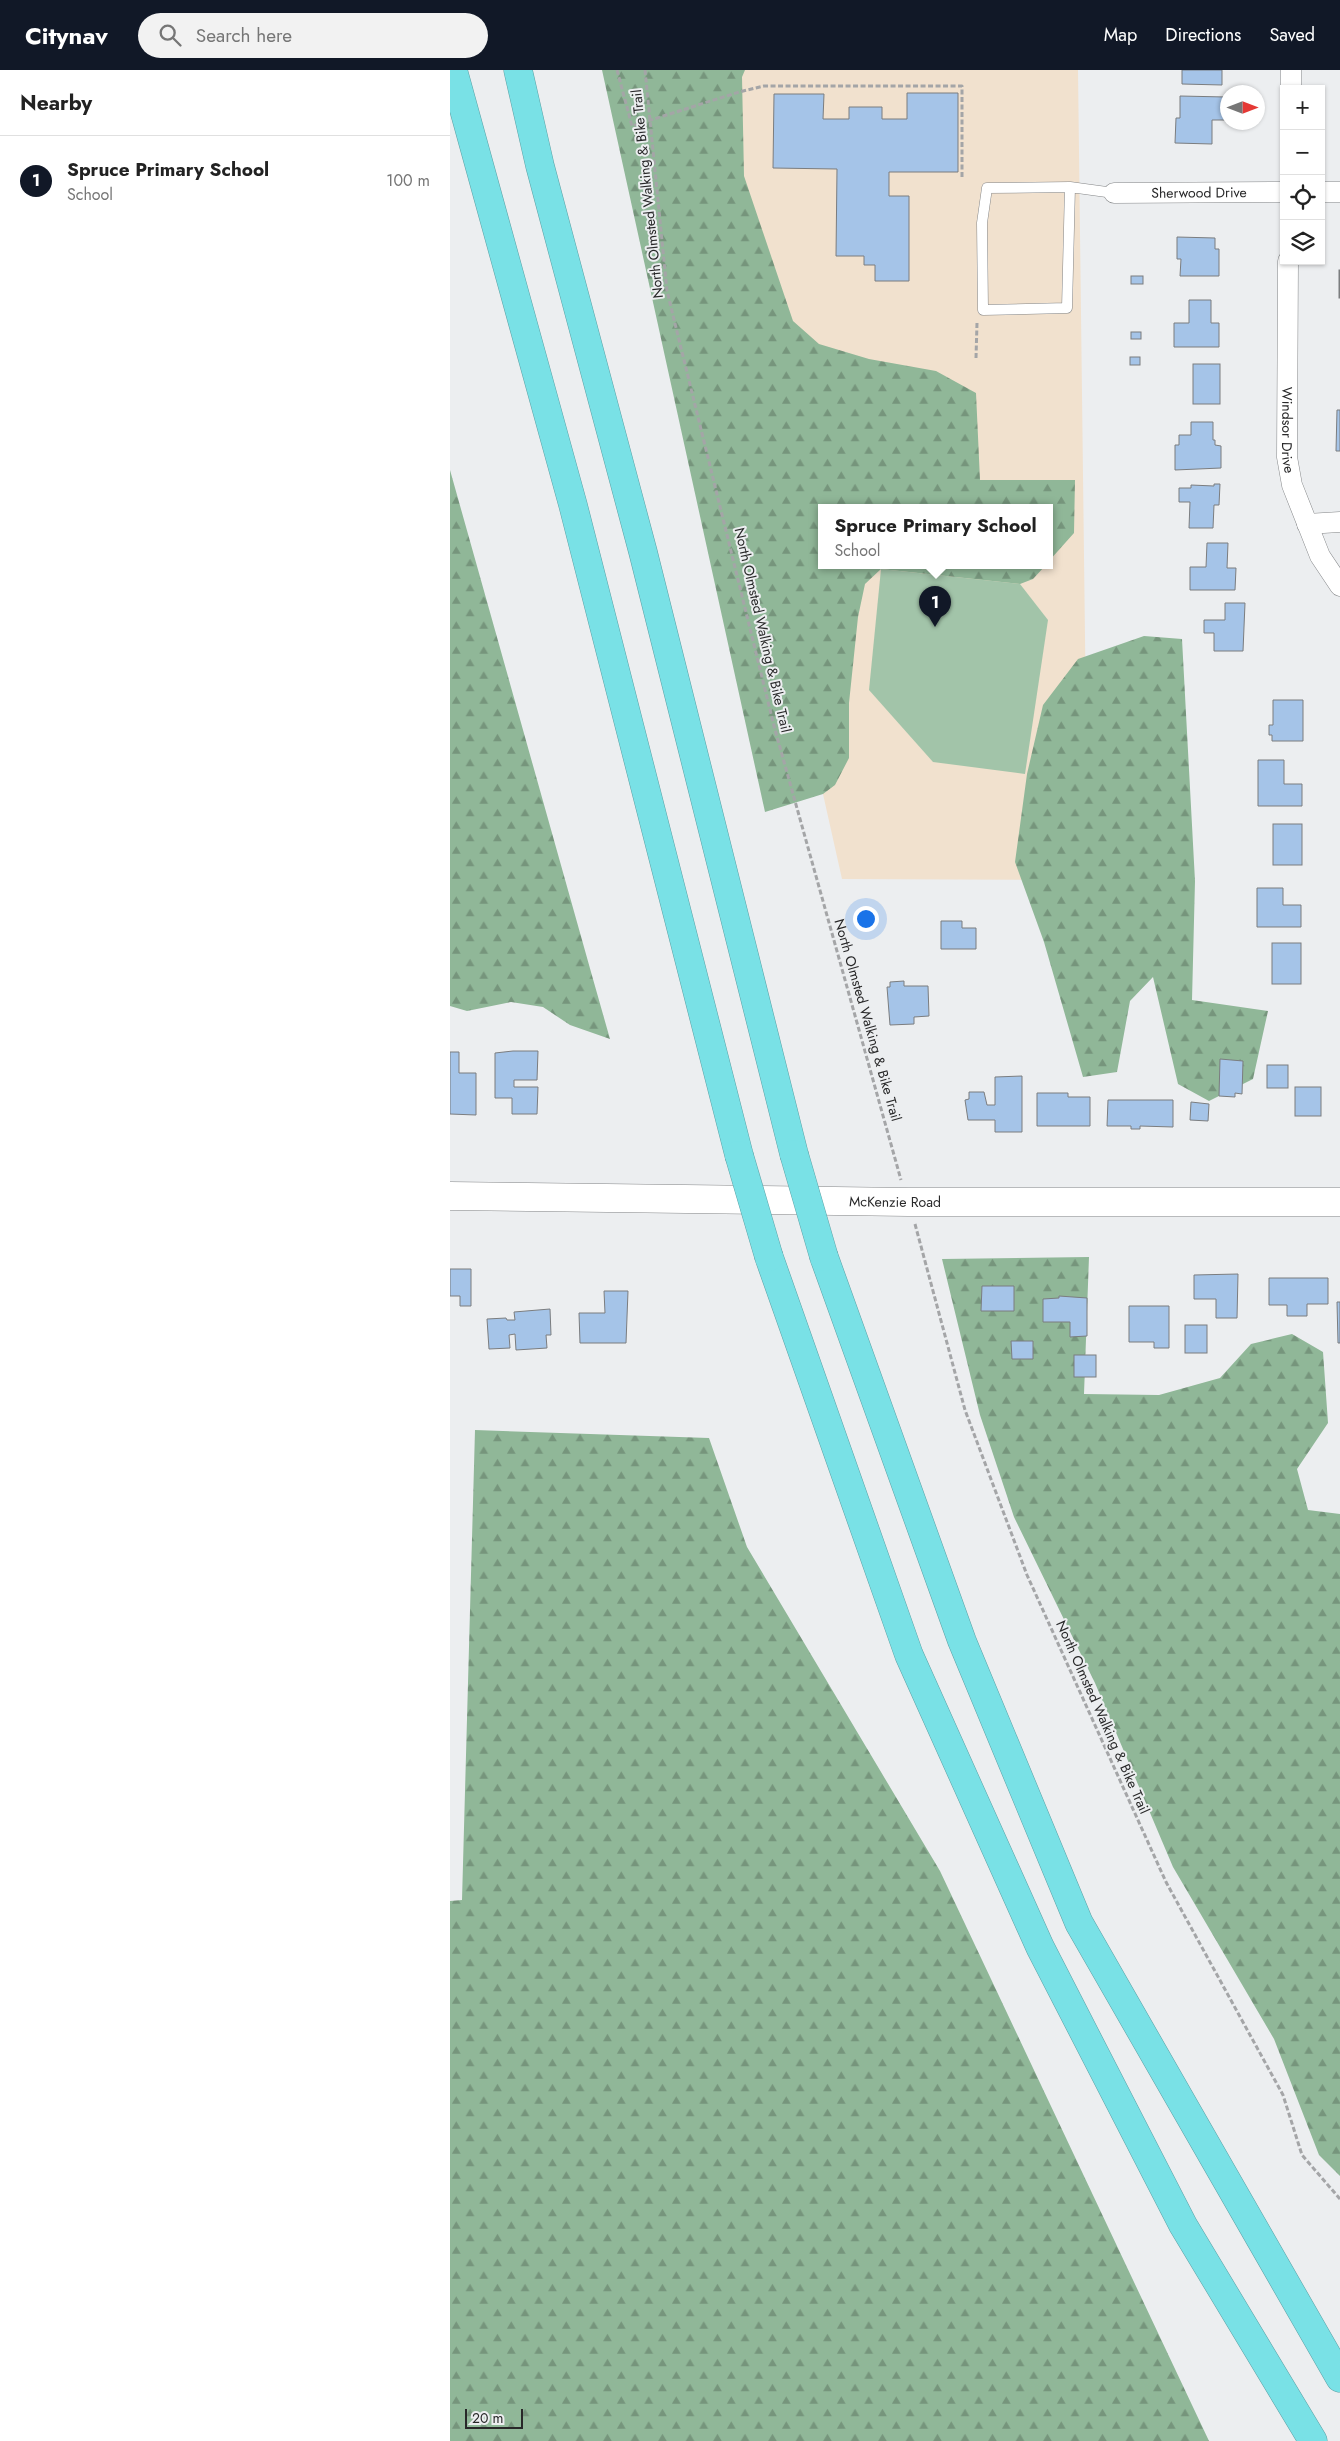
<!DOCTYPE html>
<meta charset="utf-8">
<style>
:root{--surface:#fff;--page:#f2f2f2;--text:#222;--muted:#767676;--line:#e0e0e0;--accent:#111827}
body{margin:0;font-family:Jost,sans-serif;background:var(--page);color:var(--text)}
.controls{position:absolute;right:15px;top:15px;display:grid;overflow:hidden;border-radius:0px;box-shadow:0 1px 4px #0004}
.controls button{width:45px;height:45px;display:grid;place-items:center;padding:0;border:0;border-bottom:1px solid var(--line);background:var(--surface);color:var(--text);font:25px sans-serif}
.compass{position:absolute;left:770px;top:15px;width:45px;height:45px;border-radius:50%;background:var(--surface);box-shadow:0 1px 4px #0004;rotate:90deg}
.scale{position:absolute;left:15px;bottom:12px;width:58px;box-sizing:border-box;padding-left:5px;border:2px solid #282829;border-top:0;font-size:14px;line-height:18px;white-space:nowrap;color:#282829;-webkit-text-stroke:4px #eceef0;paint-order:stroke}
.you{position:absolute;left:415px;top:848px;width:18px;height:18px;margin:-12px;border:4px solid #fff;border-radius:50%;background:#1a73e8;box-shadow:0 0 0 8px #1a73e833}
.badge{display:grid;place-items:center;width:32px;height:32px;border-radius:50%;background:var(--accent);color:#fff;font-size:16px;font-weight:700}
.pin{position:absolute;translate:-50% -41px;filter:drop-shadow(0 1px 2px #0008)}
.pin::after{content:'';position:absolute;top:26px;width:18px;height:15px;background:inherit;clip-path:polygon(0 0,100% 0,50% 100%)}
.popup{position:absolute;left:368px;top:434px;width:235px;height:65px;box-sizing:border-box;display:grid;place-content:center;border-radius:0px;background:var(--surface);filter:drop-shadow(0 1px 4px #0005);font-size:16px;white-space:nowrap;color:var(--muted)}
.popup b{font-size:19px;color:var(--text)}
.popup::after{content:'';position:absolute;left:50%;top:100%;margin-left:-10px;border:10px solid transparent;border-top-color:var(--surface)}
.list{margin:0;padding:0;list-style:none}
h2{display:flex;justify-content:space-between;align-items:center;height:65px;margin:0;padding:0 20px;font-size:21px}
h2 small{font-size:16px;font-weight:400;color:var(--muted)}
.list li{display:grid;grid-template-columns:32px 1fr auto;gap:15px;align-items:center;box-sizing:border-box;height:90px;padding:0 20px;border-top:1px solid var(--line)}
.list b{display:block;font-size:19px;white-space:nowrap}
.list p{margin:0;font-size:16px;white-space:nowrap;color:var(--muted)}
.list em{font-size:16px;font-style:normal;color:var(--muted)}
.icon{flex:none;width:28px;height:28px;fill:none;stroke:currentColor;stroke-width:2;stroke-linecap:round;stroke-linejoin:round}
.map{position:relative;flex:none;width:890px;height:2371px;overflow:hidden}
header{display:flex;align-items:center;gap:30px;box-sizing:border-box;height:70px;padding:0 25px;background:var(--accent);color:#fff}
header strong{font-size:24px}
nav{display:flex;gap:28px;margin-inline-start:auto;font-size:18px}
.search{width:350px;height:45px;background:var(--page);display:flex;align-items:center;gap:12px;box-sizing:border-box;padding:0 18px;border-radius:28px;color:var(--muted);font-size:19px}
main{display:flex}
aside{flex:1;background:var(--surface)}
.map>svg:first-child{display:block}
</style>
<header>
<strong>Citynav</strong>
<div class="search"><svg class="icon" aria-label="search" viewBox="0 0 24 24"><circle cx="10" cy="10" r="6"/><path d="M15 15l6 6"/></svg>Search here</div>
<nav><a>Map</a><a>Directions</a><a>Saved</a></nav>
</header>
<main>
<aside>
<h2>Nearby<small></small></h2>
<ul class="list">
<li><span class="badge">1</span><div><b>Spruce Primary School</b><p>School</p></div><em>100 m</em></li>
</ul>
</aside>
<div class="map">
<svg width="890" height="2371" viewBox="0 0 890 2371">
<defs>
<pattern id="forest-firs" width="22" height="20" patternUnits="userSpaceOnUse" patternTransform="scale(1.25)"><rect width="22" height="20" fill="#90b798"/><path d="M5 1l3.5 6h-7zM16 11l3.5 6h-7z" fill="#76957c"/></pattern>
</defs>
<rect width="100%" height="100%" fill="#eceef0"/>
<path fill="#f1e1ce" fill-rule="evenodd" d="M243,0H628L638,810L392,809L298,389ZM371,438H599V496H371Z"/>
<path fill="#a2c4a9" d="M431,499L570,514L598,550L575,704L483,692L419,620Z"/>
<g fill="url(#forest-firs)">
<path d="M152,0H295L292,7L294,106L343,251L369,274L419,289L486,301L526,323L530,410H625L624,463L599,491V438H371V496H595L583,509L570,514L431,499L415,514L408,547L399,633V688L385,715L373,724L315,742Z"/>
<path d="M0,400L141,902L160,969L120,955L93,937L61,932L17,941L0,936Z"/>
<path d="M694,566L732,569L745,811L742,930L818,941L803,1009L759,1031L728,1014L703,907L680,931L667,1002L633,1007L594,872L565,792L577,704L593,635L628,589Z"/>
<path d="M639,1187L634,1324L709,1325L770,1308L801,1274L842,1264L873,1282L878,1353L847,1399L858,1440L890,1444V2106L869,2085L824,1969L723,1797L645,1613L564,1447L530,1345L492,1189Z"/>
<path d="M25,1360L259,1368L297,1477L490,1801L759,2371H0V1831L12,1830Z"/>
</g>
<g fill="#a5c4e8" stroke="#7b7d7f">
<path d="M732,0H772V15L732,14Z"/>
<path d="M457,23H508V102H439V126H459V211H425V195H414V186H386L387,99L323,98L324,24H374L373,49H399V37H432V49H457Z"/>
<path d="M730,26L776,27L775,50H762V74L725,73L726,48H730Z"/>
<path d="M727,167L765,168V179H769V206H730L731,189H727Z"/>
<rect x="889" y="200" width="1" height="28"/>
<rect x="681" y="206" width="12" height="8"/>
<path d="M739,230H761V253H769V277H724V253H739Z"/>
<rect x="681" y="262" width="10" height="7"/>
<rect x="680" y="287" width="10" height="8"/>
<rect x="743" y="294" width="27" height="40"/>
<path d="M887,340H890V381H886Z"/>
<path d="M741,352H763V370H765V375L771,376V398L725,400V375H729V365H741Z"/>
<path d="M764,414H770L769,435H764L763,458H739L740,432H729V418H741V415L764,416Z"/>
<path d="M757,473H778L777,498H786L785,520H740V497H756Z"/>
<path d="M775,533H795L793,581H764V563H754V550H775Z"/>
<path d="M823,630H853V671H822V665H819V655H823Z"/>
<path d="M808,690H834V714H852V736H808Z"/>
<rect x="823" y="754" width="29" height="41"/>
<path d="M807,818H833V835H851V857H807Z"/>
<path d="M491,851H512V858H526V879H491Z"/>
<rect x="822" y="873" width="29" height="41"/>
<path d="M454,911V916H478L479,946L464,947V954L440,955L437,917H440V912Z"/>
<path d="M63,981H88L87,1010H64V1017H88L87,1044H62V1028H45V983Z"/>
<path d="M0,982H9V1003H26V1045L0,1044Z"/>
<path d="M770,989L793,991L792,1024L785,1023V1027L769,1026Z"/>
<rect x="817" y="995" width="21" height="23"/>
<path d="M572,1006V1062H545V1050H518L515,1030L519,1029V1022H534L537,1035H545V1007Z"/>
<rect x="845" y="1017" width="26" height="29"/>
<path d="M587,1023H618V1027H640V1056H587Z"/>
<path d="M658,1030H723V1057L690,1056V1059H681V1056H657Z"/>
<path d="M741,1032L759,1034L758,1051L740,1050Z"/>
<path d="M0,1199H21V1236H10V1226H0Z"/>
<path d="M788,1204L787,1248H766V1229H744V1205Z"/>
<path d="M819,1208H878V1234H857V1246H837V1235H819Z"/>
<path d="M532,1216H564V1241H531Z"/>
<path d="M154,1221H178L176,1273H130L129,1243H155Z"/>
<path d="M609,1226L637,1228V1266L620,1267V1252H593V1229L609,1228Z"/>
<path d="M887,1232H890V1273H888Z"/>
<path d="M679,1236H719V1278H704V1272H679Z"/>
<path d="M100,1239L101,1265H96L97,1278L66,1280L65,1264L59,1265L60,1278L39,1279L37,1249L56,1248L57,1250H65L64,1242Z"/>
<rect x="735" y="1255" width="22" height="28"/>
<path d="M561,1271H583V1289H562Z"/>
<rect x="624" y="1285" width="22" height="22"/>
</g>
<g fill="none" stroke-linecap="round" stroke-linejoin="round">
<g stroke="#848688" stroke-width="11">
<path id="lane" d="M620,117L617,238L533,240L532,153L537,118L620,117L664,123"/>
</g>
<g stroke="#848688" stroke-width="21">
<g id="street">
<path d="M841,19V0"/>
<path d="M871,122H890"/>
<path id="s1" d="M664,123L834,122"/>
<path id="s2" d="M838,191L837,387L842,415L870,486L890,516"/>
<path d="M857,454L890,452"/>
</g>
</g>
<g stroke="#848688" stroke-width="29">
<g id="secondary">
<path id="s3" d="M0,1126L458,1132H890"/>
</g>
</g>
<g stroke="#5da0a4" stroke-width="29">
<g id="highway">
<path d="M3,0L123,435L289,1085"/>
<path d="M68,0L90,96L193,482L344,1084"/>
<path d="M319,1187L459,1585L590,1877L733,2155L863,2371"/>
<path d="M374,1187L512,1571L629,1853L890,2308"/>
</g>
</g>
<g stroke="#a4a5a7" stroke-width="3" stroke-dasharray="5 2.5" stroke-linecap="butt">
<path d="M167,0L182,56L289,22L314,16H512V107"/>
<path d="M195,0L217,221L324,656L451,1110"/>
<path d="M526,288L527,253"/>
<path d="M465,1154L515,1340L577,1505L716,1812L833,2025L852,2085L890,2129"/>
</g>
<use href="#lane" stroke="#fff" stroke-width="10"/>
<use href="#street" stroke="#fff" stroke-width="20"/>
<use href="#secondary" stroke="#fff" stroke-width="28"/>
<use href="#highway" stroke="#79e1e6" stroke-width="28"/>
<g stroke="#5da0a4" stroke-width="29" stroke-linecap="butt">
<g id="highway-bridge">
<path d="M344,1084L374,1187"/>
<path d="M289,1085L319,1187"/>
</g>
</g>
<use href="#highway-bridge" stroke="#79e1e6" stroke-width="28"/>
</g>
<g text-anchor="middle" stroke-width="4" stroke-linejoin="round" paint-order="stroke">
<g font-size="14" fill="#282829" stroke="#eceef0">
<text dy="5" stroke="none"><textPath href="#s1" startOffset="85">Sherwood Drive</textPath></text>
<text transform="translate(197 124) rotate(-96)" y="5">North Olmsted Walking &amp; Bike Trail</text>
<text dy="5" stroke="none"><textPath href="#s2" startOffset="169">Windsor Drive</textPath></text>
<text transform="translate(313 560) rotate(77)" y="5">North Olmsted Walking &amp; Bike Trail</text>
<text transform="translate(418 950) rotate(74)" y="5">North Olmsted Walking &amp; Bike Trail</text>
<text dy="5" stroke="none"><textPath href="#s3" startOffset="445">McKenzie Road</textPath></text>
<text transform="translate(653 1647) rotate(66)" y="5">North Olmsted Walking &amp; Bike Trail</text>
</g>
</g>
</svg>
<div class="controls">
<button>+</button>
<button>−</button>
<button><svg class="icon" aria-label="locate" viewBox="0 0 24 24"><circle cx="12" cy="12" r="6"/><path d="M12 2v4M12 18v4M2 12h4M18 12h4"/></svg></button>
<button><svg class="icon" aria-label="layers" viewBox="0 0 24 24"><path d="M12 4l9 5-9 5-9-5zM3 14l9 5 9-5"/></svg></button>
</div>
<svg class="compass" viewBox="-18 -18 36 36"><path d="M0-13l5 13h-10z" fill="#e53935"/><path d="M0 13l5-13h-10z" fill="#767676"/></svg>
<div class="scale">20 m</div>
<div class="you"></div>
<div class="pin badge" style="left:485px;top:557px">1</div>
<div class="popup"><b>Spruce Primary School</b>School</div>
</div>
</main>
